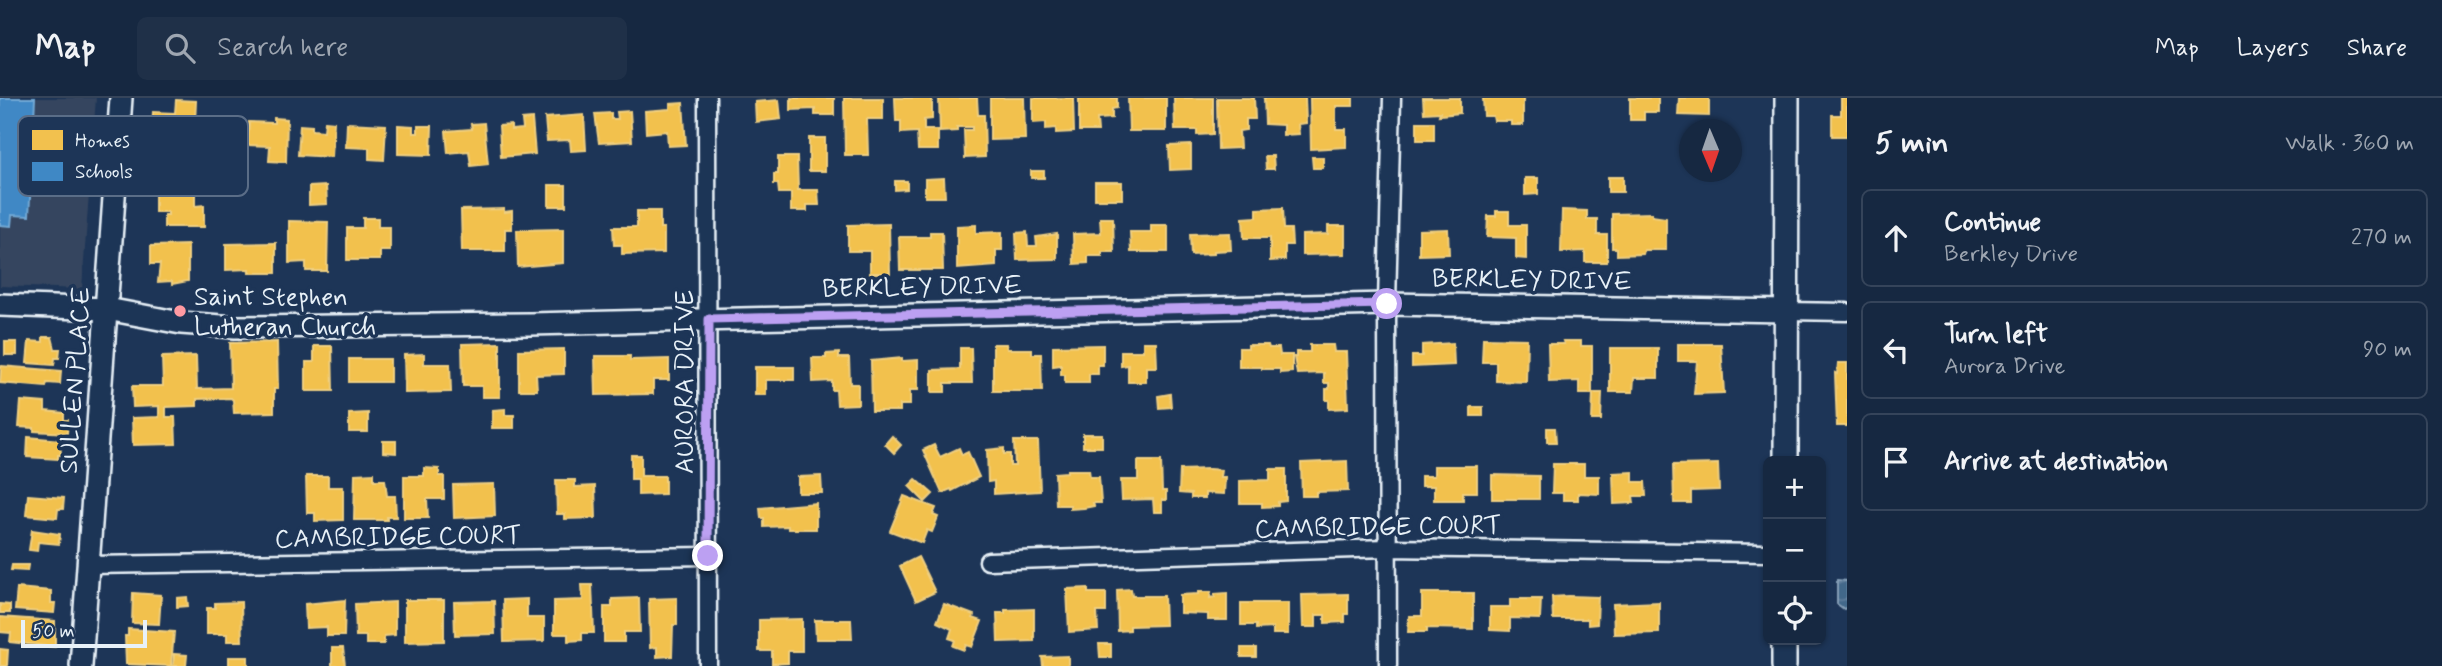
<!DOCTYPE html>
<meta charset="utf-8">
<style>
:root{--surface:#162841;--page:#1f3048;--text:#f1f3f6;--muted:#9ea6b1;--line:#35445a}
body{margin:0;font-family:Mynerve,sans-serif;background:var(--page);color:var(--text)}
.controls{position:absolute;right:21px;bottom:21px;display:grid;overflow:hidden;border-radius:10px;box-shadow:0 2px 5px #0004}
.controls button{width:63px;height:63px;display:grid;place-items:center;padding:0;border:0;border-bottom:2px solid var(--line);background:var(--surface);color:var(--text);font:35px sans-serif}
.compass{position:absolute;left:1679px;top:21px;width:63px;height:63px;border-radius:50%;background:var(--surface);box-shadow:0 2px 5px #0004;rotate:178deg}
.scale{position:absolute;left:21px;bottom:18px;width:126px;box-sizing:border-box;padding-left:7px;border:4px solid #e8f1f8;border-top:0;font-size:19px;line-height:24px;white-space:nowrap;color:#e8f1f8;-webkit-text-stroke:5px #1d3557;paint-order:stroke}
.stop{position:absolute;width:21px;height:21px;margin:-16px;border:5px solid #bca0f2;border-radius:50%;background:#fff}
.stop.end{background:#bca0f2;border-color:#fff;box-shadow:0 2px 7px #0008}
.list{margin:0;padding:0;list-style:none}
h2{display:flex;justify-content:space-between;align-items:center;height:91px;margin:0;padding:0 28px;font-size:30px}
h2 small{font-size:23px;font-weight:400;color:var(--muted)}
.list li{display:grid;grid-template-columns:46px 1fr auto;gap:21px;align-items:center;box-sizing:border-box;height:98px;margin:0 14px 14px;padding:0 14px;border:2px solid var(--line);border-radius:10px}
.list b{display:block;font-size:26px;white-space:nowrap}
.list p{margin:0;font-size:23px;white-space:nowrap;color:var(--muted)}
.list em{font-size:23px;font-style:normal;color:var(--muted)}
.icon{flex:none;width:38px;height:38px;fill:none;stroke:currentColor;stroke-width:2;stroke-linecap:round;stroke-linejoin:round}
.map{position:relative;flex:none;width:1847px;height:568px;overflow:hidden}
header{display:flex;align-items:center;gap:42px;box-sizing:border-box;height:98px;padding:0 35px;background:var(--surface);border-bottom:2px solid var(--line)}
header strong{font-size:33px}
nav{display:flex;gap:38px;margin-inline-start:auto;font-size:24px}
.search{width:490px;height:63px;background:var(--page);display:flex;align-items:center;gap:18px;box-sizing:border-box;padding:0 24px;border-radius:10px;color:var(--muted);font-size:26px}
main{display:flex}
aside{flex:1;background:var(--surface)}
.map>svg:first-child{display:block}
</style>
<header>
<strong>Map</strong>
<div class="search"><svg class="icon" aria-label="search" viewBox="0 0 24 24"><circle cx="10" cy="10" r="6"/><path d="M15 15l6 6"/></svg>Search here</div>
<nav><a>Map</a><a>Layers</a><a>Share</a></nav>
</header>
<main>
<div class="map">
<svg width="1847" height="568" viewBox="0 0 1847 568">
<defs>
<pattern id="water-waves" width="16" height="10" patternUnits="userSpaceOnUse" patternTransform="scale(1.75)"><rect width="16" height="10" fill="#43678a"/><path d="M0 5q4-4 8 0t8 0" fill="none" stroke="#5e7d9b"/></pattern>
</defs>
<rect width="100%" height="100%" fill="#1d3557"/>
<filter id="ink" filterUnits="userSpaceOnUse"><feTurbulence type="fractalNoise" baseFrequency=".0143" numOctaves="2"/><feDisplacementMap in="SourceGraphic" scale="14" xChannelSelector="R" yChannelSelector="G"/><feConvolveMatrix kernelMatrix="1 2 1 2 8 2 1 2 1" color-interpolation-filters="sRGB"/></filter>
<g filter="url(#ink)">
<path fill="#34455f" d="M0,0H96L82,191L0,188Z"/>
<path fill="url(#water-waves)" stroke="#859eb6" stroke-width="2" d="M1837,482L1847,483V509L1844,511L1837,506Z"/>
<g fill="#f2c14e" stroke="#efcf81" stroke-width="2">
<path d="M791,0H834V17H815V11L791,12Z"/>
<path d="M844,0H883V21H867L868,57H845Z"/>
<path d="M895,0H932V21L924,22V32H938V52H918L917,34L901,35V23H896Z"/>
<path d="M939,0H977L978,17H984L985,59L965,60L964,32H972V29H957V33L940,34Z"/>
<path d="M990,0H1024L1025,41L990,42Z"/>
<path d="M1033,0H1073L1074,34L1056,35V30L1046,31V24L1033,25Z"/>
<path d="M1079,0H1117V10L1112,11V20L1097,21L1098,33H1079Z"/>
<path d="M1128,0H1166V33H1129Z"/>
<path d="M1174,0H1213V36L1197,37V32H1175Z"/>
<path d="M1217,0H1254L1255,21H1246V32L1239,33L1240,50L1218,51Z"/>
<path d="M1264,0H1305L1306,25L1298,26L1299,36L1283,37V27L1265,26Z"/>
<path d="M1310,0H1353V8H1336V31H1346V49L1311,51Z"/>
<path d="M1423,0H1460V15L1439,17L1440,14L1424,15Z"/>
<path d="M1483,0H1523V27H1511V23H1494L1493,18H1484Z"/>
<path d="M1630,0H1658V14H1644V22H1630Z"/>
<path d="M1679,0H1709V18L1678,17Z"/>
<path d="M1841,0H1847V38H1832V17H1841Z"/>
<path d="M176,2L196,3L194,47H190L188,75H152L153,61L150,60L153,14L175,15Z"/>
<path d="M779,2L781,21L756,24L755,4Z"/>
<path d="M683,5L686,47L668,48L667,33L646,35L645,13L670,11V6Z"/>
<path d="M630,13L632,43L599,45L595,16L611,15V21H618L617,14Z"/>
<path d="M584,17L586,52L571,53L570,42L547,43L545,20Z"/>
<path d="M274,20L287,21L286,64L269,63L270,48L248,47L249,24L274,25Z"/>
<path d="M532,21L535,56L501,59L499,28L511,27V32L523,31L522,22Z"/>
<path d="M325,23L334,24L332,59L298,57L300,27L312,28V32L324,33Z"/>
<rect x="1417" y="24" width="17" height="18"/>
<path d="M347,25L386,27L384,62L369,61V50L346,49Z"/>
<path d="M484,25L488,66L471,68L469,53L448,55L446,33L472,31L471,26Z"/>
<path d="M398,27L413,28V35H418V28H432L431,57L398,56Z"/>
<rect x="809" y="40" width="16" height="33"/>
<path d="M1191,47V71L1170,72L1169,48Z"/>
<path d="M1265,58H1273L1274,71H1266Z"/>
<path d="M778,59H797L798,92H818L819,107H807V113H791V95H779L778,86H774V76H778Z"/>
<path d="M1312,59H1323V70H1313Z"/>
<rect x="1031" y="73" width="13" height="7"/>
<rect x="1608" y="79" width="15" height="15"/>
<path d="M944,80L945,99H925V81Z"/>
<path d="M1525,80H1538V96L1525,97Z"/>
<path d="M895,83H907V91L895,92Z"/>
<rect x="1095" y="84" width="27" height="17"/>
<rect x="549" y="87" width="17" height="21"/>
<path d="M326,88L327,106L309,107V89Z"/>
<path d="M195,95V108L204,107V129H164V117H168V114H155V96Z"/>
<path d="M1283,110L1284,131H1291L1292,147H1285V162L1270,163V140H1244L1243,120L1257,119V111Z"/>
<path d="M504,111V114L512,113V131H505V153H462L461,112Z"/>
<path d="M1562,112L1587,113V121H1597V137H1607V164H1585V153L1561,154Z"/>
<path d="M637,113H660V130H664V155L622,156V147H614L613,129H637Z"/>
<path d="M1496,113H1509V127H1526V161L1516,160V140L1487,139L1488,118H1496Z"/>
<path d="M1652,115V118L1666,120V152H1644L1643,156L1617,157V150H1612V116Z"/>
<path d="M363,120H378V129H390V153H380V162H347V130H363Z"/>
<path d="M1100,120H1113L1114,154H1102V158H1088V165L1074,166L1073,136L1101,135Z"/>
<path d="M289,123L328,124L327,173H306V164L289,165Z"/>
<path d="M889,126L890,175H870V153H848V127Z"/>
<path d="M976,127V135L1002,134V152H996V168L957,171V128Z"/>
<path d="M1151,127H1168V154H1131L1130,134H1151Z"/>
<path d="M1328,128H1345V156L1302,157V137L1328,136Z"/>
<path d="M563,131V165L518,169L517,132Z"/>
<path d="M1448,131L1449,156L1419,157V132Z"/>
<path d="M930,134H942L943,172H900L899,139H930Z"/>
<path d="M1027,134L1028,148H1037L1036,139L1057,136V161L1017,162L1016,135Z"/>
<path d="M1230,135L1231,152L1214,153V156L1191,157L1190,136Z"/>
<path d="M276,145V175H249V171L226,172V146Z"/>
<path d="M188,147V183L172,186V183L158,184L160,166H151V148Z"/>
<path d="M43,239H52L55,251H60L59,260H55L54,267L27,265L29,243L43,244Z"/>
<path d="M1483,240L1527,241L1526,284L1496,283V264H1482Z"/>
<path d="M1563,243H1581V248H1592V296H1579V283L1549,284L1548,246H1564Z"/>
<rect x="5" y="244" width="12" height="13"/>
<path d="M277,244L278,291H274V314L234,315L233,302L231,300L197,301V308L166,309V319H175L176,346L133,347L132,320L159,319V308L133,309L132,288H163L162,259L196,258L197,291L231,290L230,245Z"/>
<path d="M1143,244H1156L1157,269H1146V284H1128V267L1121,268V253H1143Z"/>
<path d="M500,245V299H482V288H463L462,246Z"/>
<path d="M1453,245L1454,267L1412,269V258H1422V247Z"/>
<path d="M993,246H1006L1007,251H1032V256H1041L1042,293H993Z"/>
<path d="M1678,246H1721L1724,295L1694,296L1697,263H1678Z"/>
<path d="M1103,247V267H1098V276H1089V285H1065V277H1061V267L1053,268V248Z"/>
<path d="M1248,247H1268L1269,250H1279L1280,257H1292V274L1280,275V271H1262V269H1239V250H1248Z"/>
<path d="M1310,247H1333L1334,254H1346L1348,310L1329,311V302H1326V291H1329V285H1324V275L1297,276L1294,259H1296V254H1310Z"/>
<path d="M314,248H332L333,293H306V264H314Z"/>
<path d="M960,250H971L972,285H945V294H932V272L960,271Z"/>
<path d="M1610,250H1658V280H1634L1633,294H1610Z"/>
<path d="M564,251V276L536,277L537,292H519V252Z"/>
<path d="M839,255V260H849L850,286H858V306L837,307L836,292H832V283L813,284L812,260H826V256Z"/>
<path d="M424,256V266H450L451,294L405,295L404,257Z"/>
<path d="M595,258H630V262L669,261V282H653V296L596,297Z"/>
<path d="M902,260V263L918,262V292H910V307H900V313H872L871,263Z"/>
<rect x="349" y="261" width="41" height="23"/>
<path d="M1838,265H1847V328H1837L1835,275L1837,276Z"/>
<path d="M1,268L61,273L60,286L47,285L46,289L0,285Z"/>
<path d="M755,269H794V282H766V297H755Z"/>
<path d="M1593,295H1602L1601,322H1592Z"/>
<path d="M1170,296L1171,309L1159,310L1158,298Z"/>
<path d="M21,303L45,305V313L64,315V322H68L67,335L34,333V330L19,329Z"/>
<rect x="1471" y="309" width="12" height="9"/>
<path d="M505,311V317H514V330H492L493,312Z"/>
<path d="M368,315V334H349V316Z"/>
<path d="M1547,330H1555L1556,344H1547Z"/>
<rect x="1083" y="336" width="19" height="13"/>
<path d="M892,338L901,347L894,355L885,346Z"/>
<path d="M28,339L60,342L61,357H58V361L27,359Z"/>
<path d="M383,343H396V355L383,354Z"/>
<path d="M1014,343H1038L1040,393L994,396V383L988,384L987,352L1004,350V356H1010V368H1015Z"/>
<path d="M934,347L940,359L959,350L962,357L968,354L979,379L952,393L951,391L942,395L923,352Z"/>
<path d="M631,357H641V378H665V396L638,397V381H631Z"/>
<path d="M1138,363H1161L1162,393H1166V402H1162V414H1154L1153,401L1122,402L1121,382H1138Z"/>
<path d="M1347,363L1348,393L1316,394V398H1302L1301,365Z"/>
<path d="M1553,366H1584V378H1599V396L1578,395V402H1563V395H1552Z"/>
<path d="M1718,366L1719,392L1691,393V405H1674L1673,367Z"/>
<path d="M1434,368H1477V394H1463V402H1434V388H1421V378H1434Z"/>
<path d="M424,370L439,371V378H444V401H427L428,420H404V378H424Z"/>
<path d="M1209,371L1221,372L1220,379H1225L1224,396L1205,395V400H1191V396L1179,395L1180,372Z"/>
<path d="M1270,371H1286V403L1278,404V408L1262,409V405H1240V383L1270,382Z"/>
<path d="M1067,372H1089L1090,379H1099L1101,405H1093L1094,408L1084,410L1070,411V407H1056L1055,375L1067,374Z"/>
<path d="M1633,374V384H1645L1646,398H1633L1634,405L1614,406L1613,375Z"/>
<path d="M374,375V382H385L387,398H395L396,419H387V422H354L355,376Z"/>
<path d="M1492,377L1539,378V401H1492Z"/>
<path d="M306,378H328V389H343V422L315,423V415H307Z"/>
<path d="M821,378L822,395H798V379Z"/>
<path d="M916,381L933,396L925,404L909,388Z"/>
<path d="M556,382H575V389L595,388L596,420L565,421V416H557Z"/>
<path d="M494,386L495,418L454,420L453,387Z"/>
<path d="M28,397L64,400L63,411H58L57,420L26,417Z"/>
<path d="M904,398L936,410L933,417L938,419L932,434L927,432L922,445L890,433Z"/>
<path d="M816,405V431H788V428L764,429V420H761L760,410Z"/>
<path d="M32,432L60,436L59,446L38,444L37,453L29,452Z"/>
<path d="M918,459L935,494L916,503L900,468Z"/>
<path d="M12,467H28L27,473L11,472Z"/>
<path d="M582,487H592L594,535H582V542L568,543V536H554V503L583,502Z"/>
<path d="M17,490L51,493V505H55L54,515L15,512Z"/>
<path d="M1088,490V495H1106V514H1097L1098,532L1069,534L1067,491Z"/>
<path d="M1131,491L1132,498H1164L1165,527L1130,528V532L1118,533L1117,492Z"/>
<path d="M1198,494H1211L1210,500L1215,499V496L1227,495V522H1208V516L1180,515V497L1198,496Z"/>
<path d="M133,495L161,497L159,526L132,525Z"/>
<path d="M1422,495H1473V531L1427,530V534H1408L1409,518H1422Z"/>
<path d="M1348,496V516H1345V524L1325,525V517H1316V529H1303L1302,497Z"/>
<path d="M1568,498L1598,499L1597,526L1588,527V521H1553L1552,499Z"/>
<path d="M187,499L188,508L177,509V500Z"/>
<path d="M639,500L640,534H624V544H604V509H612V501Z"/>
<path d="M677,500V527H673L672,558L657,559V549L650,550L649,501Z"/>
<path d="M527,501V520H544V543L504,544L503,502Z"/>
<path d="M1510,501H1541L1540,521L1510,520V533L1490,532V509H1510Z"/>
<path d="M345,502L344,538H327V529L306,530L305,506Z"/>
<path d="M405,502H444V543L405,544Z"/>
<path d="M494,503L495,536L455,537L454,504Z"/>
<path d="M241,504L242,543H227V536H207V510H215V505Z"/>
<path d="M395,504V537L384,538V546H366V538H356L355,506Z"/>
<path d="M1659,504V535L1614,536L1613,506Z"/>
<path d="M1241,505H1288V536H1273V530L1256,531V527H1241Z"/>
<path d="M0,506L10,507V515H0Z"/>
<path d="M944,506L974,517L973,520L982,523L972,549L966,547L964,552L953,548L955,542L949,540L952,531L937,524Z"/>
<path d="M1034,511V543L998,544L997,515H1005V512Z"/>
<path d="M0,519L55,523V549L10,544L11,535L0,534Z"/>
<path d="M802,521V553H788V565L772,566V553H759V522Z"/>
<path d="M815,522H851L852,541H816Z"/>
<path d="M128,531L174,534L171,568L126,566L125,538H128Z"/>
<path d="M1099,546H1111V559H1100Z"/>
<path d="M332,550H343L345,568H332Z"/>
<rect x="1241" y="550" width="15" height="9"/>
<path d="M0,551L8,552L7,568H0Z"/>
<path d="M174,556L187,557L186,568H173Z"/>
<path d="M1068,558V568H1043L1042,559Z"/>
<rect x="229" y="559" width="19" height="9"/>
</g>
<path fill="#3f88c5" stroke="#72a8d4" stroke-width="2" d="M0,0H35L34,21L29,20L28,46L33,47L29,118L12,117L11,128L0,127Z"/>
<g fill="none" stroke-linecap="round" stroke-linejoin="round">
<g stroke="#e8f1f8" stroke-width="21">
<g id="minor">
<path d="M707,0L708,568"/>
<path d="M1786,213L1847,214"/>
<path d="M988,463L1387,450L1768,455"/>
<path d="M88,467L708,458"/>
<path d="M1388,568L1387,206L1392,0"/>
</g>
</g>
<g stroke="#e8f1f8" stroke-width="26">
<g id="tertiary">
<path d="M0,207L107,211L181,225L235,229L530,226L1387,206L1786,213"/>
<path d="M81,568L121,0"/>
</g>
</g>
<g stroke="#e8f1f8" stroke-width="28">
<g id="secondary">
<path d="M1786,363L1787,0"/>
<path d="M1784,568V542"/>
</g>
</g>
<use href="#minor" stroke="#1d3557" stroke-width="16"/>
<use href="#tertiary" stroke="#1d3557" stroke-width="21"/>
<use href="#secondary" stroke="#1d3557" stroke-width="23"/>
</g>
</g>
<g fill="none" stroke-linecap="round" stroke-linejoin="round" filter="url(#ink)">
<path stroke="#bca0f2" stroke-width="9" d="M708,458L709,221L1387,206"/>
</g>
<circle fill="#ff9aa2" stroke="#1d3557" stroke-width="2.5" cx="180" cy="213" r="7"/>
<g text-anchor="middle" stroke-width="7" stroke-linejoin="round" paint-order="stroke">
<g font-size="26" fill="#e8f1f8" stroke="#1d3557">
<text transform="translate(1532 181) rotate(1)" y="9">BERKLEY DRIVE</text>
<text transform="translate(922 188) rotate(-1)" y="9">BERKLEY DRIVE</text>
<text transform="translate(74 282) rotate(-86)" y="9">SULLEN PLACE</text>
<text transform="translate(684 284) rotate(-90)" y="9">AURORA DRIVE</text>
<text transform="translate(1378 428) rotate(-1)" y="9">CAMBRIDGE COURT</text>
<text transform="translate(398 438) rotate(-1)" y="9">CAMBRIDGE COURT</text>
</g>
<g font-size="26" fill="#e8f1f8" stroke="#1d3557" text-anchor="start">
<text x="194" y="207">Saint Stephen<tspan x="194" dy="30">Lutheran Church</tspan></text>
</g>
</g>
<rect x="18" y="18" width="230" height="80" rx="10" fill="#1d3557" stroke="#5a6d87" stroke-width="2"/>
<rect x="32" y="32" width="31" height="20" fill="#f2c14e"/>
<rect x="32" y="64" width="31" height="19" fill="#3f88c5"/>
<g font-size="19" fill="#e8f1f8">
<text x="75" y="49">Homes</text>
<text x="75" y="80">Schools</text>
</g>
</svg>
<div class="controls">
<button>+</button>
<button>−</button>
<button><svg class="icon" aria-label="locate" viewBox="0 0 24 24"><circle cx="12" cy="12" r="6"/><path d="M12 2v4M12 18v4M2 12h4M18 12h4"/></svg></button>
</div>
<svg class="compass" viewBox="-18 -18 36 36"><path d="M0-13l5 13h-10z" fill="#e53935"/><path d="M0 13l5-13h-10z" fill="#9ea6b1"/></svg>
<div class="scale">50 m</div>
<div class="stop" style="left:1387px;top:206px"></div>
<div class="stop end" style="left:708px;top:458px"></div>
</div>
<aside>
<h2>5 min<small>Walk · 360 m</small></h2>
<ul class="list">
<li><svg class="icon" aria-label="ahead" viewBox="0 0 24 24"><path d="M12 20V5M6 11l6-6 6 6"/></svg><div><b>Continue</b><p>Berkley Drive</p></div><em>270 m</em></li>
<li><svg class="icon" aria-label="left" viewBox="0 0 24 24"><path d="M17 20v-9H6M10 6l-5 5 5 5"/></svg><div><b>Turn left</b><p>Aurora Drive</p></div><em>90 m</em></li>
<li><svg class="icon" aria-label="arrive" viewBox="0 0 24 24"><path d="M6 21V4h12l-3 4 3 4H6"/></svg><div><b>Arrive at destination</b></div></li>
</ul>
</aside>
</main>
